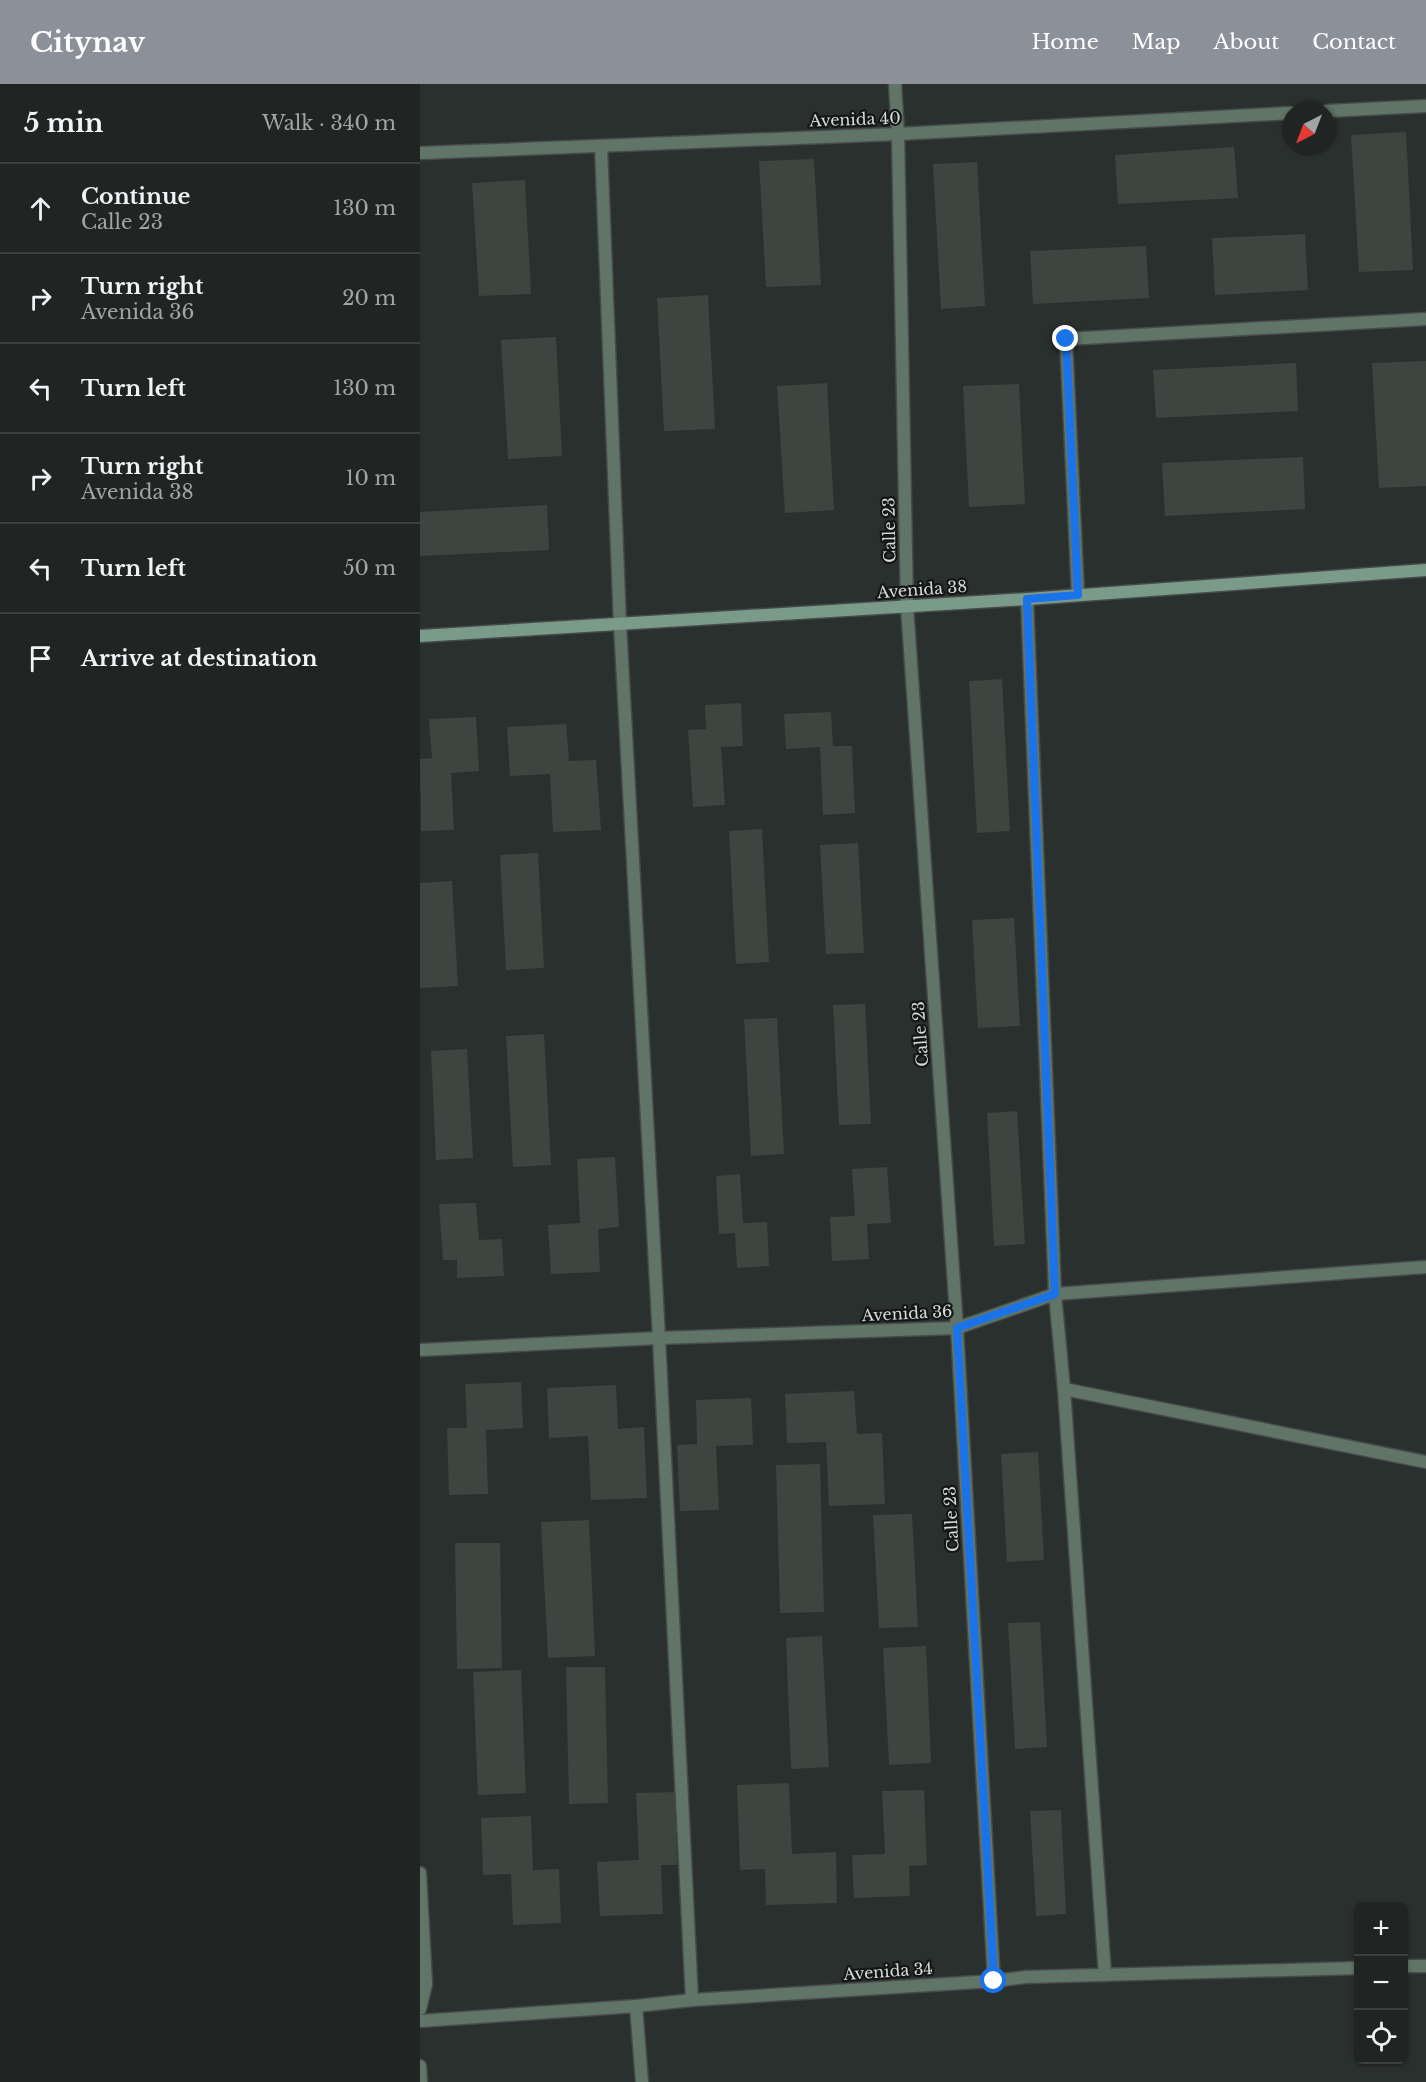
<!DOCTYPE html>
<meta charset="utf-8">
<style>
:root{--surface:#202422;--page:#282c2a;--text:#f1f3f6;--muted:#a2a4a5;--line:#3d4140;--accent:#8c9099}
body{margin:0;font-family:"Libre Baskerville",serif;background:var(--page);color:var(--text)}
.controls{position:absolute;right:18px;bottom:18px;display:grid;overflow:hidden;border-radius:9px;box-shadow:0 2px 4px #0004}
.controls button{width:54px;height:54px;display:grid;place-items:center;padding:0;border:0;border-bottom:2px solid var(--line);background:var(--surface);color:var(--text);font:30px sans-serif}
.compass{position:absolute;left:862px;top:18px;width:54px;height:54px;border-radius:50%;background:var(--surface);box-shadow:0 2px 4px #0004;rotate:222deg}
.stop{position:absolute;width:18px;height:18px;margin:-14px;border:4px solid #1a73e8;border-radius:50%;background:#fff}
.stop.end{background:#1a73e8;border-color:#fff;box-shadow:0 2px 6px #0008}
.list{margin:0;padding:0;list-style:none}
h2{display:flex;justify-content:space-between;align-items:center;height:78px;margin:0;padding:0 24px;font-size:26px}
h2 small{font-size:20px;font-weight:400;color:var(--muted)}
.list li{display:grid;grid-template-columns:39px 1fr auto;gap:18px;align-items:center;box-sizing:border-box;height:90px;padding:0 24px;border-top:2px solid var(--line)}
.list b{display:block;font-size:22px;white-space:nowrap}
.list p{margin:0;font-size:20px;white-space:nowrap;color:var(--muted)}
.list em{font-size:20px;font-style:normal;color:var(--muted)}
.icon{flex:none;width:33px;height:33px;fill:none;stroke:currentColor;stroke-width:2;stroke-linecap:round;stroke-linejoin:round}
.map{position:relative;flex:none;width:1006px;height:1998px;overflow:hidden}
header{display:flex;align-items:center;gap:36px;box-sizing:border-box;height:84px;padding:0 30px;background:var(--accent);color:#fff}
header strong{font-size:28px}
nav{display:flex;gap:33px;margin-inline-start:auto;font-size:21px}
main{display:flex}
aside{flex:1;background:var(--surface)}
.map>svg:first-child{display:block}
</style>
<header>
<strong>Citynav</strong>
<nav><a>Home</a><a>Map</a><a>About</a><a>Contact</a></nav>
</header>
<main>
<aside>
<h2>5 min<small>Walk · 340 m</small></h2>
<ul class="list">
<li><svg class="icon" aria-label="ahead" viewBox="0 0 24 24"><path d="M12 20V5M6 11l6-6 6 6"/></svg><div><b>Continue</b><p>Calle 23</p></div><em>130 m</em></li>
<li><svg class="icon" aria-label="right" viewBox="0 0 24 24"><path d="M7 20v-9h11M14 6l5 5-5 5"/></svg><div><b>Turn right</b><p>Avenida 36</p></div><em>20 m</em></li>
<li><svg class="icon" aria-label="left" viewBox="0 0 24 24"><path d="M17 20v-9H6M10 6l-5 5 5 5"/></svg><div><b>Turn left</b></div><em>130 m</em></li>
<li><svg class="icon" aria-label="right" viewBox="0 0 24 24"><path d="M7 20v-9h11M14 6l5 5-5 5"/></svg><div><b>Turn right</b><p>Avenida 38</p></div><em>10 m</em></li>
<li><svg class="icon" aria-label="left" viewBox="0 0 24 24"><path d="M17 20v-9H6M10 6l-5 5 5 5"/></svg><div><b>Turn left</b></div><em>50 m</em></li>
<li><svg class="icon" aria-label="arrive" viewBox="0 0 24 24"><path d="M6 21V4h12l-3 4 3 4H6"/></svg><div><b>Arrive at destination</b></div></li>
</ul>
</aside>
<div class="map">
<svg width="1006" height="1998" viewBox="0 0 1006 1998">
<rect width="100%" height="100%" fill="#2a302d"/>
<g fill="#3e4440">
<path d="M986,48L993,186L939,188L931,51Z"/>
<path d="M814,63L818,114L698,120L695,71Z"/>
<path d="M394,75L401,201L346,203L339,77Z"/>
<path d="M557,78L565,222L521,225L513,80Z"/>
<path d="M105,96L111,210L59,212L52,99Z"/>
<path d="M885,150L888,206L795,211L792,154Z"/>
<path d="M726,162L729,214L613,220L610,167Z"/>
<path d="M288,211L295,345L244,347L237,214Z"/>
<path d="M136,253L142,372L88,375L81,256Z"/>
<path d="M1006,277V402L959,404L952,279Z"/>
<path d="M876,279L878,327L736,334L733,286Z"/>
<path d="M407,299L414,426L365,429L357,302Z"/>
<path d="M599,300L605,420L549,423L543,302Z"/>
<path d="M883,373L885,425L745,432L742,379Z"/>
<path d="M127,421L129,466L0,472V428Z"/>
<path d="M582,595L590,747L557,749L549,597Z"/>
<path d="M321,619L323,662L301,663L305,721L273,723L268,646L286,645L285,621Z"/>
<path d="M411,628L413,662H432L435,729L403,731L400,663L366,665L364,630Z"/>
<path d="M56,633L59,687L31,689L34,746L1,747L0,675L12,674L9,635Z"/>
<path d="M146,640L149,677L176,676L181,746L133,748L130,690L90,692L87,643Z"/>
<path d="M342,745L349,878L316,880L309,747Z"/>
<path d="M438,759L444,869L406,870L400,761Z"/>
<path d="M118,769L124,884L86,886L80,771Z"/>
<path d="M32,797L38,902L0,904V799Z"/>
<path d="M594,834L600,942L558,944L552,836Z"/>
<path d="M445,920L451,1040L419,1041L413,921Z"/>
<path d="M357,934L364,1070L331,1072L324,935Z"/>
<path d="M124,950L131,1081L93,1083L86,952Z"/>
<path d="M47,965L53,1074L16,1076L11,967Z"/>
<path d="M597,1027L605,1160L574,1162L567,1029Z"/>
<path d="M195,1073L199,1143L178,1145L180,1188L131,1190L128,1141L160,1139L157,1075Z"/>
<path d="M467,1083L471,1139L447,1140L449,1175L412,1177L410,1133L435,1132L432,1085Z"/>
<path d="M320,1090L323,1139L347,1138L349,1182L317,1184L315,1149L299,1150L296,1092Z"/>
<path d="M56,1119L59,1156L82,1155L84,1192L37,1194V1176H23L19,1120Z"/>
<path d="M101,1298L103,1344L66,1346L68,1410L29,1411L27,1344H47L45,1300Z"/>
<path d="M196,1301L198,1345L224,1343L227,1414L171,1416L168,1352L129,1354L127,1304Z"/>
<path d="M434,1307L437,1350L462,1349L465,1420L409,1422L406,1358L367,1359L365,1310Z"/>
<path d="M331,1314L333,1361L296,1362L299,1426L260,1427L257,1361L277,1360L276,1316Z"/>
<path d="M618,1368L624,1476L587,1478L581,1370Z"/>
<path d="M400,1380L404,1528L360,1529L356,1381Z"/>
<path d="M492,1430L498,1543L459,1544L453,1431Z"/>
<path d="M169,1436L175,1572L128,1574L121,1438Z"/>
<path d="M35,1459H80L82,1584L37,1585Z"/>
<path d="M620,1538L627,1663L595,1665L588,1539Z"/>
<path d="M402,1552L409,1683L371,1685L366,1554Z"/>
<path d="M506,1562L511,1679L469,1681L463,1564Z"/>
<path d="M146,1583H185L188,1719L149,1720Z"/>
<path d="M101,1586L106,1709L58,1711L53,1588Z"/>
<path d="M369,1699L372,1770L416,1768L417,1819L346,1821L345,1785L320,1786L317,1701Z"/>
<path d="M504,1706L507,1781L489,1782L490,1812L434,1814L432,1771L465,1770L462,1707Z"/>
<path d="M255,1708L257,1781H241L243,1830L180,1832L177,1778L219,1776L216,1709Z"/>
<path d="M641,1726L646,1830L616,1832L610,1727Z"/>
<path d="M111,1732L113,1786L139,1785L141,1839L93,1841L91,1790L63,1791L61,1734Z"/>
</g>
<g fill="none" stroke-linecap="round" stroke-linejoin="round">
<g stroke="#464b49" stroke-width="15">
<g id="lane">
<path d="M607,515L635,1210"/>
<path d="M644,1305L685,1891"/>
</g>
</g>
<g stroke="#464b49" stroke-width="15">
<g id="street">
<path d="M475,0L478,50L487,522L537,1244L574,1897"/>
<path d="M907,27L1006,22"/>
<path d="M181,62L200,540L239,1254L272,1916"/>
<path d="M0,69L478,50L871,29"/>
<path d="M658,511L646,255L1006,235"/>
<path d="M635,1210L644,1305L1006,1378"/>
<path d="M0,1266L239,1254L537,1244L635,1210L1006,1183"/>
<path d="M0,1789L6,1900L0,1925"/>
<path d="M984,1882H1006"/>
<path d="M216,1922L222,1998"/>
<path d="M0,1937L216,1922L272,1916L574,1897L606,1893L938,1884"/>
<path d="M0,1982L1,1998"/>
</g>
</g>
<g stroke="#464b49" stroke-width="15">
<path id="secondary" d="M0,552L607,515L1006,486"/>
</g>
<use href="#lane" stroke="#607468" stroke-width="12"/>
<use href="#street" stroke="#607468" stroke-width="12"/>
<use href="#secondary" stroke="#7a9b89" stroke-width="12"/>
</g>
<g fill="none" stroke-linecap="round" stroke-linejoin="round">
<path stroke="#1a73e8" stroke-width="8" d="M574,1897L537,1244L635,1210L607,515L658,511L646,255"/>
</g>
<g text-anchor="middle" stroke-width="4.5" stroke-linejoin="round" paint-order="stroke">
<g font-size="16" fill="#d7dbd9" stroke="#151716">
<text transform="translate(435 35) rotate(-2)" y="6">Avenida 40</text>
<text transform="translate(469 446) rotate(-91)" y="6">Calle 23</text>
<text transform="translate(502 505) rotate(-4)" y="6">Avenida 38</text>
<text transform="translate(500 950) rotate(-94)" y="6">Calle 23</text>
<text transform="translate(487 1229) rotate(-3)" y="6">Avenida 36</text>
<text transform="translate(531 1435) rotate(-93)" y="6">Calle 23</text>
<text transform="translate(468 1887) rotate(-4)" y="6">Avenida 34</text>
</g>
</g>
</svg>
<div class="controls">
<button>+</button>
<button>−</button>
<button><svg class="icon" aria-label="locate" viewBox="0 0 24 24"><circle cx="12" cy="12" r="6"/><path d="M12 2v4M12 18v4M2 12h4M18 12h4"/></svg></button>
</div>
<svg class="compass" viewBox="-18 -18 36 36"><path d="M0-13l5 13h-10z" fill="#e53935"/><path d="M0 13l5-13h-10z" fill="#a2a4a5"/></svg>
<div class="stop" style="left:574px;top:1897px"></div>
<div class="stop end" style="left:646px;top:255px"></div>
</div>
</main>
